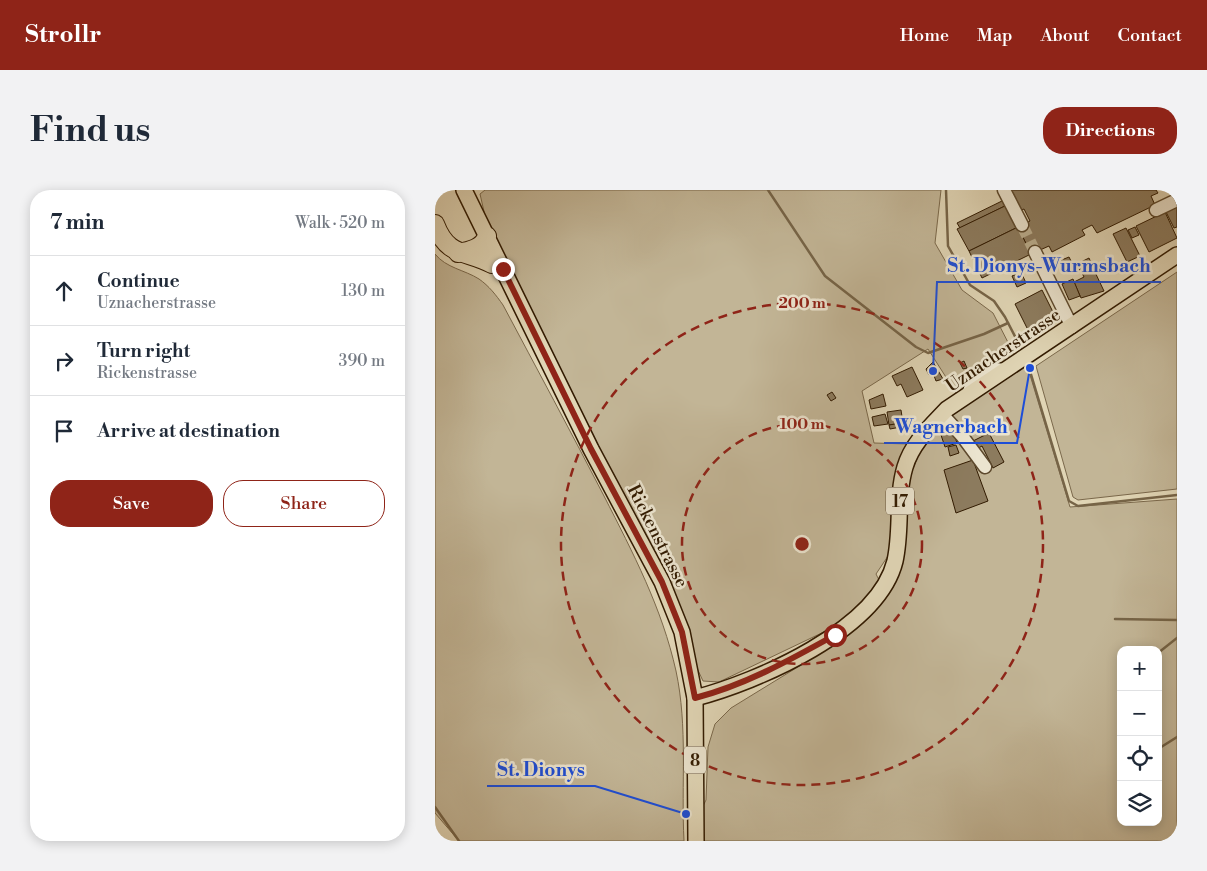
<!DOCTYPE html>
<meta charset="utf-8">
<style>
:root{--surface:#fff;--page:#f2f2f3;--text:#1f2937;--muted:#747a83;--line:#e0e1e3;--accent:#8f2418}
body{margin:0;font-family:"Libre Bodoni",serif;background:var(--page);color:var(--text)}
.controls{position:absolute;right:15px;bottom:15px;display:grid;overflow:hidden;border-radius:10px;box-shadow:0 2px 12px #0003}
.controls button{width:45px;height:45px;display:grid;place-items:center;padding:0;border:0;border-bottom:1px solid var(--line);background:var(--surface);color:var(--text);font:25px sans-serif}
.stop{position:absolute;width:15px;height:15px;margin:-11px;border:4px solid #8f2418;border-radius:50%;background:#fff}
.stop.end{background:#8f2418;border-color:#fff;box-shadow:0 1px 5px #0008}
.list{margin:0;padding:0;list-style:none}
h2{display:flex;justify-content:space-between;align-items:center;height:65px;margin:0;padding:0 20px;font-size:21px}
h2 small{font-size:16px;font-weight:400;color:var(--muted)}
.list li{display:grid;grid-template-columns:32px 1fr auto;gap:15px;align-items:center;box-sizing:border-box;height:70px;padding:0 20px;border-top:1px solid var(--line)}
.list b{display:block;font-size:19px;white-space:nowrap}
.list p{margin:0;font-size:16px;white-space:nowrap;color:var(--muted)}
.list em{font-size:16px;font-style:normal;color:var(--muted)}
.actions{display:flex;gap:10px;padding:15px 20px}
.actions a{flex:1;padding:11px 0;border:1px solid var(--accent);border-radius:20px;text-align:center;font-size:18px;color:var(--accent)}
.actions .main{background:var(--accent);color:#fff}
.icon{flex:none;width:28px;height:28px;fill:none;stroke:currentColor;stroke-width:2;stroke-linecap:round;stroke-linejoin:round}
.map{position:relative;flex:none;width:742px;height:651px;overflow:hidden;border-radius:20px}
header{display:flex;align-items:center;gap:30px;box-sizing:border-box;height:70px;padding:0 25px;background:var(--accent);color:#fff}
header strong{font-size:24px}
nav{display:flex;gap:28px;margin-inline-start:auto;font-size:18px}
.intro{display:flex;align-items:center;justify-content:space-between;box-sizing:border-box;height:120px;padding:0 30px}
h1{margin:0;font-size:35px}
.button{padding:12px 22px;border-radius:20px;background:var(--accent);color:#fff;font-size:18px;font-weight:700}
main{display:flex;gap:30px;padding:0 30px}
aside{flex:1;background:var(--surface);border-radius:20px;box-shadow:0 2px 12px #0003}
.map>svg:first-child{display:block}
</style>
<header>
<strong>Strollr</strong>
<nav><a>Home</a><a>Map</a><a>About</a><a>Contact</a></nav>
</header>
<div class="intro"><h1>Find us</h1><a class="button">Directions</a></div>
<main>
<aside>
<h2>7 min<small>Walk · 520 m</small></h2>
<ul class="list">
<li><svg class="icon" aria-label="ahead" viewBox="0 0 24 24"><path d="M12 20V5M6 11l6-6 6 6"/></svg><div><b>Continue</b><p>Uznacherstrasse</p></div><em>130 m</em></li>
<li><svg class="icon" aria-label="right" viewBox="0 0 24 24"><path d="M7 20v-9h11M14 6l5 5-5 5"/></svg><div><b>Turn right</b><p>Rickenstrasse</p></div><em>390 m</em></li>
<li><svg class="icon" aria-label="arrive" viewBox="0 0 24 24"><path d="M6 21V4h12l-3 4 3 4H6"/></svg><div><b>Arrive at destination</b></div></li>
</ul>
<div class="actions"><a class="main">Save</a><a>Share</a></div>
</aside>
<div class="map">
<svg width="742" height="651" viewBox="0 0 742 651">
<rect width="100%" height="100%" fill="#e0d5b5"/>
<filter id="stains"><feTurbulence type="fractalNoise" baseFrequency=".004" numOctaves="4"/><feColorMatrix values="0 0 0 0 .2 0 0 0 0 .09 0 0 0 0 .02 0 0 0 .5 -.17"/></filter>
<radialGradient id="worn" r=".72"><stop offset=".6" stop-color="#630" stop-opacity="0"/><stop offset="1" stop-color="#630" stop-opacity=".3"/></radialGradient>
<g fill="#c2b596" stroke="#7a684b" fill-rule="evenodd">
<path d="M50,0H506L500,53L527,100L558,123L581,168L535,190L523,206L493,159L427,201L439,253L475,254L458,306L455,363L441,384L445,392L416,429L284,492L268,491L142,220L53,39L45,4Z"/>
<path d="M0,64C11,78 30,80 44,89C54,96 61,105 68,115C102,179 136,242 169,306C198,363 227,418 241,481C253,537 246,594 249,651H24L0,623Z"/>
<path d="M742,82V299L643,310L638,307L601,176Z"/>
<path d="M592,175L635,317L742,309V651H261L267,618L271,610L273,557L280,534L296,518L410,448L436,426L457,396L474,288L486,259L511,229ZM686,460H723V632H686Z"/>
</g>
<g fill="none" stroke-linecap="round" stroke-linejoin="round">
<g stroke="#766447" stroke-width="2.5">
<path d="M333,0L390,86L481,157L493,163L549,144L573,133"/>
<path d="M511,0L513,56L535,95L559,111L570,127L588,162"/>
<path d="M592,171L634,311L643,316L742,305"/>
<path d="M680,429L742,430"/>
<path d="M723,463L742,448"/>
<path d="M723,559L742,547"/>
<path d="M0,617L24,651"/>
</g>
</g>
<g fill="#8c7b5e" stroke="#311a00">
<path d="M574,0H721L723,3L716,6L720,15L662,43L657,35L647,40L650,45L617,62L614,56L596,64L583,37L595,31L589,19L584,21Z"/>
<path d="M569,10L572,15L525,38L522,33Z"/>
<path d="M742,14V37L739,38L730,20Z"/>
<path d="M572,15L583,37L534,61L522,39Z"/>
<path d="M730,22L742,48L714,62L701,36Z"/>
<path d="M583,37L596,64L547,88L534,61Z"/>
<path d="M700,37L704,45L697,48L693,40Z"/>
<path d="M691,38L705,66L692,72L678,44Z"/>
<path d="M634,67L638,75L628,79L624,71Z"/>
<path d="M654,68L657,75L645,81L642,74Z"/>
<path d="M658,78L669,101L646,108L639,92L649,87L647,83Z"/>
<path d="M586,82L591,93L582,97L577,86Z"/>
<path d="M638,89L645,106L634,110L627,94Z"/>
<path d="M607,100L621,128L594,142L580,114Z"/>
<path d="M529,171L532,178L528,179L525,173Z"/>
<path d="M498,172L508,189L501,191L498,183L494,185L491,179Z"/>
<path d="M477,177L488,200L472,207L466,194L462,196L457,186Z"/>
<path d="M397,202L401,208L396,211L392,205Z"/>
<path d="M448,204L451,216L436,219L434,210Z"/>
<path d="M466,220L468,233L454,235L452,222Z"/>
<path d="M450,224L453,234L439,236L437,227Z"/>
<path d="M466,233V237L455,239L454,235Z"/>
<path d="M517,238L522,253L510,257L505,242Z"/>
<path d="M554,243L569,272L558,278L547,256L540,260L536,252Z"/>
<path d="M521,255L524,263L515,266L513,257Z"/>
<path d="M538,270L553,311L521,323L509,280Z"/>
</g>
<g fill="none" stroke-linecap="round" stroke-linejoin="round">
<path stroke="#bdb091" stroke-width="12" stroke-dasharray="12 6" stroke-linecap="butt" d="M587,35L600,62"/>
<g stroke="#5d492d" stroke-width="15">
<g id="minor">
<path d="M569,0L587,35"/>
<path d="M721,20L742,10"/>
<path d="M600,62L637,137"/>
<path d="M533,205L537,192L558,179L572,180"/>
<path d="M507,224L527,246L550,277"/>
</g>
</g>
<g stroke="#311a00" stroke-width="18">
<g id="major">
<path d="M29,0L156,259L227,392L247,442L260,508L261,651"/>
<path d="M260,508C322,492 443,440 460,371C467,340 461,307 470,277C477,253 496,236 512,219L742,65"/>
</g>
</g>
<g stroke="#311a00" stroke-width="20">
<g id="highway">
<path d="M0,34C13,68 31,60 57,74"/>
<path d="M23,63C35,61 48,58 52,46"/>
</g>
</g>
<use href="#minor" stroke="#ebe4cf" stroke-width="12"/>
<use href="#major" stroke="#e0d5b5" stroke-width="15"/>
<use href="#highway" stroke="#e0d5b5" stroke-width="18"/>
</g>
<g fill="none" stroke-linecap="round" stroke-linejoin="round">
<path stroke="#8f2418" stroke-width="6" d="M68,79L156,259L227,392L247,442L260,508C310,495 355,470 400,445"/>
</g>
<g fill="none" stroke="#8f2418" stroke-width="2.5" stroke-dasharray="9 6">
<circle cx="367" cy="354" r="120"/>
<circle cx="367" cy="354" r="241"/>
</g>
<g text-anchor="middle" stroke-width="5" stroke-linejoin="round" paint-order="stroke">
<g fill="#ebe4cf" stroke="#69573e" stroke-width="1">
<rect x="451" y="297.5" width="28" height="27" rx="4"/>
<rect x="249" y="556.5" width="22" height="27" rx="4"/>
</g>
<g font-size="16" font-weight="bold" fill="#311a00">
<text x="465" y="317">17</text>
<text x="260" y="576">8</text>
</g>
<g font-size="18" fill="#311a00" stroke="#ebe4cf">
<text transform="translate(568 160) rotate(-34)" y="6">Uznacherstrasse</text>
<text transform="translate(223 346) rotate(63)" y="6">Rickenstrasse</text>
</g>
</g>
<circle cx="367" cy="354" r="8" fill="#8f2418" stroke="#ebe4cf" stroke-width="2.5"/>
<g font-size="15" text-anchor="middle" font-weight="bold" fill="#8f2418" stroke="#ebe4cf" stroke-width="5" stroke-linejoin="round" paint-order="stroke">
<text x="367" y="118">200 m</text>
<text x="367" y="239">100 m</text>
</g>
<path fill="none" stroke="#1d4ed8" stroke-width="2" d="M498 181L502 92H726M595 178L582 253H449M251 624L160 596H52"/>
<g fill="#1d4ed8" stroke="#ebe4cf" stroke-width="2">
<circle cx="498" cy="181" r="5"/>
<circle cx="595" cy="178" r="5"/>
<circle cx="251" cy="624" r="5"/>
</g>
<g font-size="19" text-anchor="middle" font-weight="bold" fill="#1d4ed8" stroke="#ebe4cf" stroke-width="5" stroke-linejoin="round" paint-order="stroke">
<text x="614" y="82">St. Dionys-Wurmsbach</text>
<text x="516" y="243">Wagnerbach</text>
<text x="106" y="586">St. Dionys</text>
</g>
<rect width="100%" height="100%" filter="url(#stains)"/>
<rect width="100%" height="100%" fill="url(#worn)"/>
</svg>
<div class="controls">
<button>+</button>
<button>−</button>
<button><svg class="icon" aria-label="locate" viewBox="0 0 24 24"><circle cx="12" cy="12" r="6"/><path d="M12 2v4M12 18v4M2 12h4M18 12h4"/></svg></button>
<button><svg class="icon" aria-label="layers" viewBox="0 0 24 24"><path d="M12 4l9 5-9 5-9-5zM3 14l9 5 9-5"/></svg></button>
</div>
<div class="stop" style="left:400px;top:445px"></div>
<div class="stop end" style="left:68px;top:79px"></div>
</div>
</main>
